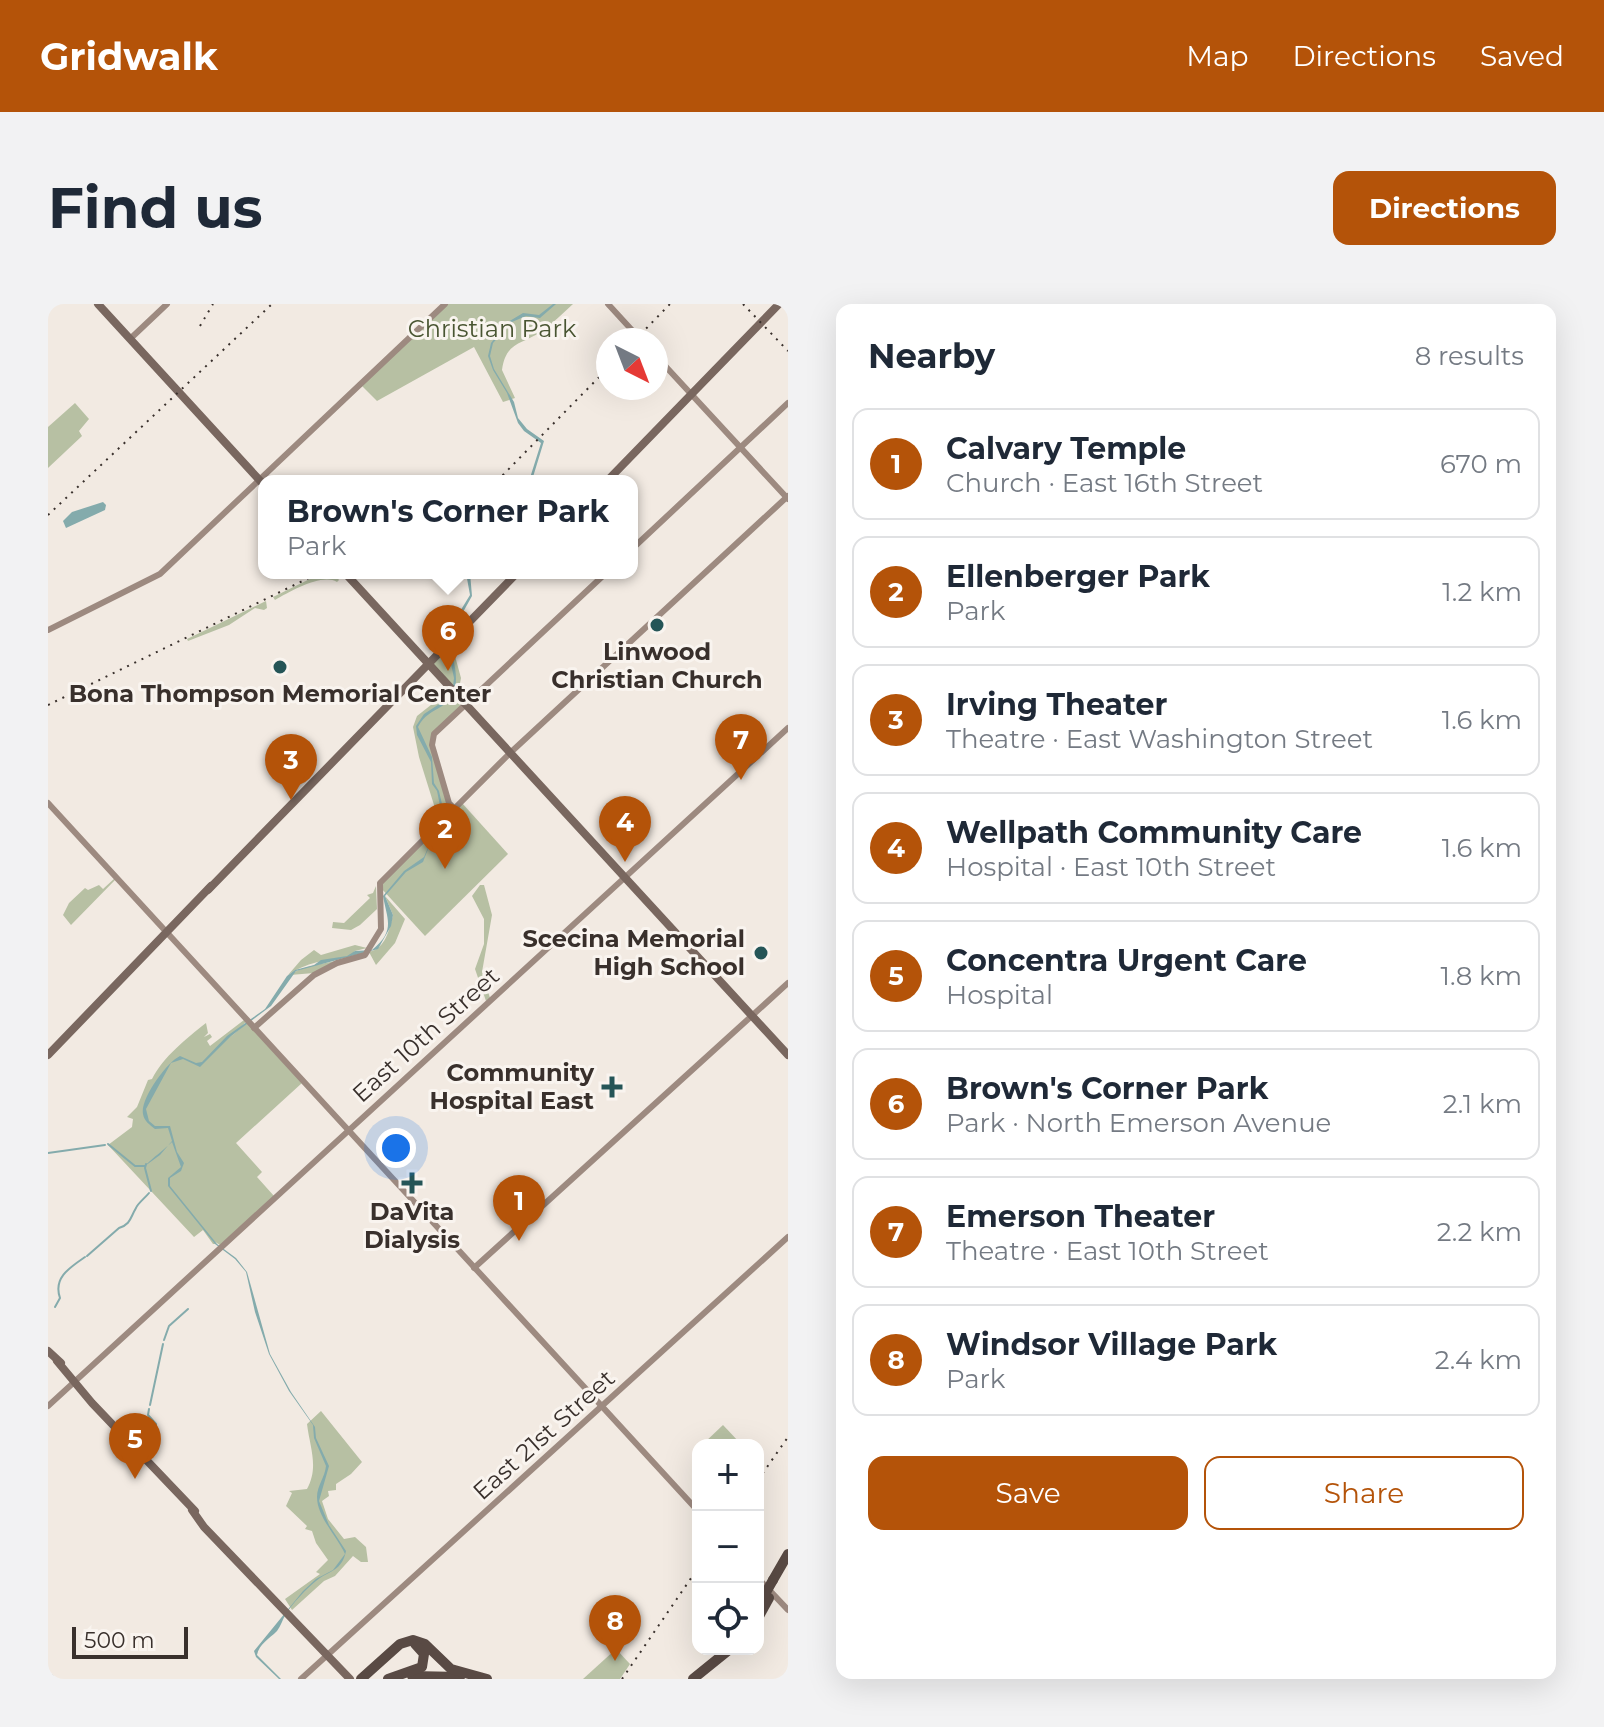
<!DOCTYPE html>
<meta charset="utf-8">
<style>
:root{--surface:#fff;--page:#f2f2f3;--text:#1f2937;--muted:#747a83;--line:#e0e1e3;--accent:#b45309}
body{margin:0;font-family:Montserrat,sans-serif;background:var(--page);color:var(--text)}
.controls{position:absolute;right:24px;bottom:24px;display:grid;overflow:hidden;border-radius:16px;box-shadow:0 8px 32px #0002}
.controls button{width:72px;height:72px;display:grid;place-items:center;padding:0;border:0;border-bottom:2px solid var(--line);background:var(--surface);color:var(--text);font:40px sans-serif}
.compass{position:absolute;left:548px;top:24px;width:72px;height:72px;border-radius:50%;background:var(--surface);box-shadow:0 8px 32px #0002;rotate:138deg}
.scale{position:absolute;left:24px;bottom:20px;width:116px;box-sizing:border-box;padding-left:8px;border:4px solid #39302c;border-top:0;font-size:22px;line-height:28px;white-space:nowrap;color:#39302c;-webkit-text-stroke:6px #f9f4ef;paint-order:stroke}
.you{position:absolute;left:348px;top:844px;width:28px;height:28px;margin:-20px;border:6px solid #fff;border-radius:50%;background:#1a73e8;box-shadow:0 0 0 12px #1a73e833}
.badge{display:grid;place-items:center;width:52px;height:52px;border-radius:50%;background:var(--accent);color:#fff;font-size:26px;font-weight:700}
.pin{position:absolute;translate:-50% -66px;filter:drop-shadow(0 2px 4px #0008)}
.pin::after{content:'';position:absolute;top:42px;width:28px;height:24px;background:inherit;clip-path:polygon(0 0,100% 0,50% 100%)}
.popup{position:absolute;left:210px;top:171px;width:380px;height:104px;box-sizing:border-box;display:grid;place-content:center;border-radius:16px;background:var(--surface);filter:drop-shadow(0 2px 6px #0005);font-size:26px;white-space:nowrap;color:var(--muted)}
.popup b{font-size:30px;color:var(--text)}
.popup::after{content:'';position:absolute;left:50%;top:100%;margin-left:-16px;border:16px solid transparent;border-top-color:var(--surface)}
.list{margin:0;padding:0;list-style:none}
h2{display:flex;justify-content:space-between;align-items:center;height:104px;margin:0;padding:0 32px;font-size:34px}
h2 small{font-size:26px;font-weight:400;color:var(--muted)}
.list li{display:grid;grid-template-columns:52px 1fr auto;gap:24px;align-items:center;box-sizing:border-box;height:112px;margin:0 16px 16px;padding:0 16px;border:2px solid var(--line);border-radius:16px}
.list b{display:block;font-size:30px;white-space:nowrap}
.list p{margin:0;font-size:26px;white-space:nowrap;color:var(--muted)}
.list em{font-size:26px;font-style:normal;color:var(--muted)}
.actions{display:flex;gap:16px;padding:24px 32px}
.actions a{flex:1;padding:18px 0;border:2px solid var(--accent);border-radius:16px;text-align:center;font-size:28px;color:var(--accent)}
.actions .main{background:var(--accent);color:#fff}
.icon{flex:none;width:44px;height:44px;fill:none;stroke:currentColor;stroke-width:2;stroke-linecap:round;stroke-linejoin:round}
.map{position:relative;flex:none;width:740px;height:1375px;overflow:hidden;border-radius:16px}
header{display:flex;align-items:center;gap:48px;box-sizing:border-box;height:112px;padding:0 40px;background:var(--accent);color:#fff}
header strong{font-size:38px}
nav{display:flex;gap:44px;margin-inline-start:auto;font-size:28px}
.intro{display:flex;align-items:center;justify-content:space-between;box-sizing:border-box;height:192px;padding:0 48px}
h1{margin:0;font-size:56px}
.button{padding:20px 36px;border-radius:16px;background:var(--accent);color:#fff;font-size:28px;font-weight:700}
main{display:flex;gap:48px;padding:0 48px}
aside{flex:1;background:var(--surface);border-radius:16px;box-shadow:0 8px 32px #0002}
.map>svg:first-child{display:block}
</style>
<header>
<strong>Gridwalk</strong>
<nav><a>Map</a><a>Directions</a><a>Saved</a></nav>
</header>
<div class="intro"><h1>Find us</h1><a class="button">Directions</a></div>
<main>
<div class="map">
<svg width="740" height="1375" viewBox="0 0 740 1375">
<rect width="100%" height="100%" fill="#f2eae2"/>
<g fill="#b7c0a3">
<path d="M400,0H525C515,9 505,19 494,27C474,41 458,37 454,66L467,94L455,98L426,43L329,97L313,81Z"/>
<path d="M27,99L41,115L31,127L34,132L0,164V123Z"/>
<path d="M274,269H286L291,276L289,278C274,269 243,287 227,296L225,293Z"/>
<path d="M218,297L219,304L216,306L207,304L181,321L140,337L139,335Z"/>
<path d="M404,341L413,374L410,390L384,361Z"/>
<path d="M397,382L415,401L383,433L402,506L391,517L371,453L365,423L369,412L388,397Z"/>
<path d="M414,499L460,550L377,632L333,584L334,579Z"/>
<path d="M67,574V576L23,621L15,611L21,599L37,584L40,586L51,581L55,585Z"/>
<path d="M432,581H436L444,611L434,668L442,694L438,697L427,665L436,640V615L424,592Z"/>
<path d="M328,582L329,605L312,621L303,626L284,624L285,618L296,619L322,594L319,591L325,589Z"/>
<path d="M337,592L357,615L347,639L328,661L321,648C338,644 341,626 345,611Z"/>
<path d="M307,641L319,644L307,647L299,655L280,661L266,669L242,671C259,659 281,661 299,653C281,655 256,659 240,671L253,656L266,646L273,651Z"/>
<path d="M196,716L198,718L182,733L199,719L254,779L188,839L214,868L209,873L226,892L172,941L164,936L168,940H165L155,926L146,933L60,841L84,823L85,815L79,813L89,803L100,776L104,775C115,753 139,734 158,719L160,729L156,733L162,730L164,733L159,737L162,742Z"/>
<path d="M273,1107L314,1158L303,1170L288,1180V1186L280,1187L281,1192L274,1197L280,1215L296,1235L307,1233L318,1243L320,1258H313L305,1252L287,1272L276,1277L244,1306L237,1295L272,1270L268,1268L280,1256L268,1239L264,1227L257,1225L259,1222L238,1202L244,1189L241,1187L259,1185C271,1163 262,1144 259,1120Z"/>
<path d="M675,1121L692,1139L656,1141L655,1140Z"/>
<path d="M568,1345L582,1360L572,1375H535Z"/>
</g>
<g fill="#84abac">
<path d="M505,0H508L492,14L478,12L464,18L445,39L442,52L446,65L466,98L470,114L479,125L496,137L485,173L481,177L493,139L476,127L470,119L459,89L445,66L440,52L443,39L460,18L475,9L491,11Z"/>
<path d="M55,198L58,201L57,206L18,224L15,217L24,208Z"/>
<path d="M418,269H422L424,292L400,335C405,356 418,387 394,402C383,409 376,411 370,423L384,453L386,479L391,487L400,526L380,545L375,558L358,568L337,592L345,611L343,622L330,645L248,667L223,702L183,732L152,763L135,755L123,759L98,805L101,817L107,822H122L129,848L136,859L133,867L122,874V882L169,940L188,954L199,968L222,1050L243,1088L267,1123L268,1134L281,1162L271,1197L281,1221L298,1247C294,1267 282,1266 268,1277C258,1285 245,1299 238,1310C234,1316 233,1322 229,1327C221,1335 211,1340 209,1351L233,1375H231L208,1353L206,1347L255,1287L268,1275L285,1266L297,1250C289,1232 269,1213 269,1193C269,1182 277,1173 278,1162L266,1134L265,1121L241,1087L221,1050L207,1008L198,968L187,955L167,940L120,882V874L133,863L124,838C118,844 101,857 97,862L112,851L124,837L120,824L107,825C102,821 96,817 95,810C92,795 119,758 132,752L148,759L154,758L179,732L217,705L239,672L247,666L266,661L273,656L299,652L307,647L324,646C348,627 339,615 335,592L356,567L376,553L383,537L397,526L389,487L384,480L383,458L369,431L368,422L376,410L399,395L405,382L406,374L397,332L422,291Z"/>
</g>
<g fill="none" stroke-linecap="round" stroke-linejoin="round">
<g stroke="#84abac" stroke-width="2">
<path d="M60,840L87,862H97"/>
<path d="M0,849L57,841"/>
<path d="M98,860L97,864L103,887"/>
<path d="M39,952L71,924C83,920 82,914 88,904C90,899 97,894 101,889"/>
<path d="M7,1003L12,994C5,974 21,964 37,953"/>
<path d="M116,1036L121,1022L140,1005"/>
<path d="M102,1101L115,1040"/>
<path d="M101,1105L100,1111L108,1120V1124"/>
</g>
<g stroke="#9d8a80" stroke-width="6">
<path d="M560,0L593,36"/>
<path d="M82,35L119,0"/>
<path d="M608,52L740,195"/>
<path d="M584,245L740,99"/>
<path d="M0,326L112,270L397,0"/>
<path d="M0,499L650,1207"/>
<path d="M406,504L401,499L384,441L386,430L558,269"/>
<path d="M206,724L266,671L289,659L317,651L333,625L332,579L462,449L740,192"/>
<path d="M426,964L740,679"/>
<path d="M0,1102L740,424"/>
<path d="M710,1274L740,1306"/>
<path d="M253,1375L740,933"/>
</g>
<g stroke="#79675f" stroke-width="8">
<path d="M50,0L216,181"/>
<path d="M559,177L731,0"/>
<path d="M297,269L740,751"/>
<path d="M160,586L469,269"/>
<path d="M0,751L163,582"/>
<path d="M0,1047L13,1059"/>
<path d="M9,1057L44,1099L147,1207"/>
<path d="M144,1206L156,1223L302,1375"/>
</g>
<g stroke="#594a44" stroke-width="10">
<path d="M725,1276L740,1250"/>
<path d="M710,1314L721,1294"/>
<path d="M364,1372L412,1373"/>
<path d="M0,1374L2,1375"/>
<path d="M313,1375L352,1340L365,1336L377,1340L403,1365L439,1375"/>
<path d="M340,1375L374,1363L376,1350L367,1340"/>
<path d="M645,1375L682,1345"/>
</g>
<g stroke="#39302c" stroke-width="2" stroke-dasharray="2 6" stroke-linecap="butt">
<path d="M695,0L740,47"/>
<path d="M152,22L165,0"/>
<path d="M587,36L622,0"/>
<path d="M449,177L560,64"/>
<path d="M0,211L224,0"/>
<path d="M0,401L271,269"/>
<path d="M710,1176L740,1133"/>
<path d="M574,1375L650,1264"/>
</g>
<path stroke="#594a44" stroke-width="10" d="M717,1290L725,1276"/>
</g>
<g fill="#255557" stroke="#f9f4ef" stroke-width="3">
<circle cx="609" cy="321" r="8"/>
<circle cx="232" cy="363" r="8"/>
<circle cx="713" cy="649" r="8"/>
<path d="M560 771h8v8h8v8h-8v8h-8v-8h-8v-8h8z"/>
<path d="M360 867h8v8h8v8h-8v8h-8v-8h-8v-8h8z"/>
</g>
<g text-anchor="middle" stroke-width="6" stroke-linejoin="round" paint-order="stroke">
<g font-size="24" fill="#495532" stroke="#f9f4ef">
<text x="444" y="33">Christian Park</text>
</g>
<g font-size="24" font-weight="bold" fill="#39302c" stroke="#f9f4ef">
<text x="609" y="356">Linwood<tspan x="609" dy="28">Christian Church</tspan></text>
<text x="232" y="398">Bona Thompson Memorial Center</text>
<text x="697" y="643" text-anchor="end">Scecina Memorial<tspan x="697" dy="28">High School</tspan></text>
<text x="546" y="777" text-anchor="end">Community<tspan x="546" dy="28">Hospital East</tspan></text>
<text x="364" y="916">DaVita<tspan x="364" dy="28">Dialysis</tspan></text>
</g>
<g font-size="24" fill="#39302c" stroke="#f9f4ef">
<text transform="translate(378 731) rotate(-42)" y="8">East 10th Street</text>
<text transform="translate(496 1131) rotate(-42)" y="8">East 21st Street</text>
</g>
</g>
</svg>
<div class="controls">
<button>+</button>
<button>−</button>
<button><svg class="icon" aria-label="locate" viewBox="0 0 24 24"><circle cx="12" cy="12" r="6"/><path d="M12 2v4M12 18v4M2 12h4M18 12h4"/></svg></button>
</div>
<svg class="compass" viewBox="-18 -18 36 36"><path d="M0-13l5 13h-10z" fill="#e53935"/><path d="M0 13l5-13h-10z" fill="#747a83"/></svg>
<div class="scale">500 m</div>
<div class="you"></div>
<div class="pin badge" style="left:471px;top:937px">1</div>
<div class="pin badge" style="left:397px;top:565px">2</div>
<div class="pin badge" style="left:243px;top:496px">3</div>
<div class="pin badge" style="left:577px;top:558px">4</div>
<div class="pin badge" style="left:87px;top:1175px">5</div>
<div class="pin badge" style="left:400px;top:367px">6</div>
<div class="popup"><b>Brown's Corner Park</b>Park</div>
<div class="pin badge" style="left:693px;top:476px">7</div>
<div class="pin badge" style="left:567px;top:1357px">8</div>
</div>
<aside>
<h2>Nearby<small>8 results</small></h2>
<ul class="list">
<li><span class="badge">1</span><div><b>Calvary Temple</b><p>Church · East 16th Street</p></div><em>670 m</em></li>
<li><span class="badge">2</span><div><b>Ellenberger Park</b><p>Park</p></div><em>1.2 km</em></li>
<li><span class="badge">3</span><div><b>Irving Theater</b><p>Theatre · East Washington Street</p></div><em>1.6 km</em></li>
<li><span class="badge">4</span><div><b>Wellpath Community Care</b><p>Hospital · East 10th Street</p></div><em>1.6 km</em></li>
<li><span class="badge">5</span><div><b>Concentra Urgent Care</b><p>Hospital</p></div><em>1.8 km</em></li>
<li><span class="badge">6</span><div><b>Brown's Corner Park</b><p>Park · North Emerson Avenue</p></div><em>2.1 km</em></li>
<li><span class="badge">7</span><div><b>Emerson Theater</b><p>Theatre · East 10th Street</p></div><em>2.2 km</em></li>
<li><span class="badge">8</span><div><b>Windsor Village Park</b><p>Park</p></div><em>2.4 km</em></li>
</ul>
<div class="actions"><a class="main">Save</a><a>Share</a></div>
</aside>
</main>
